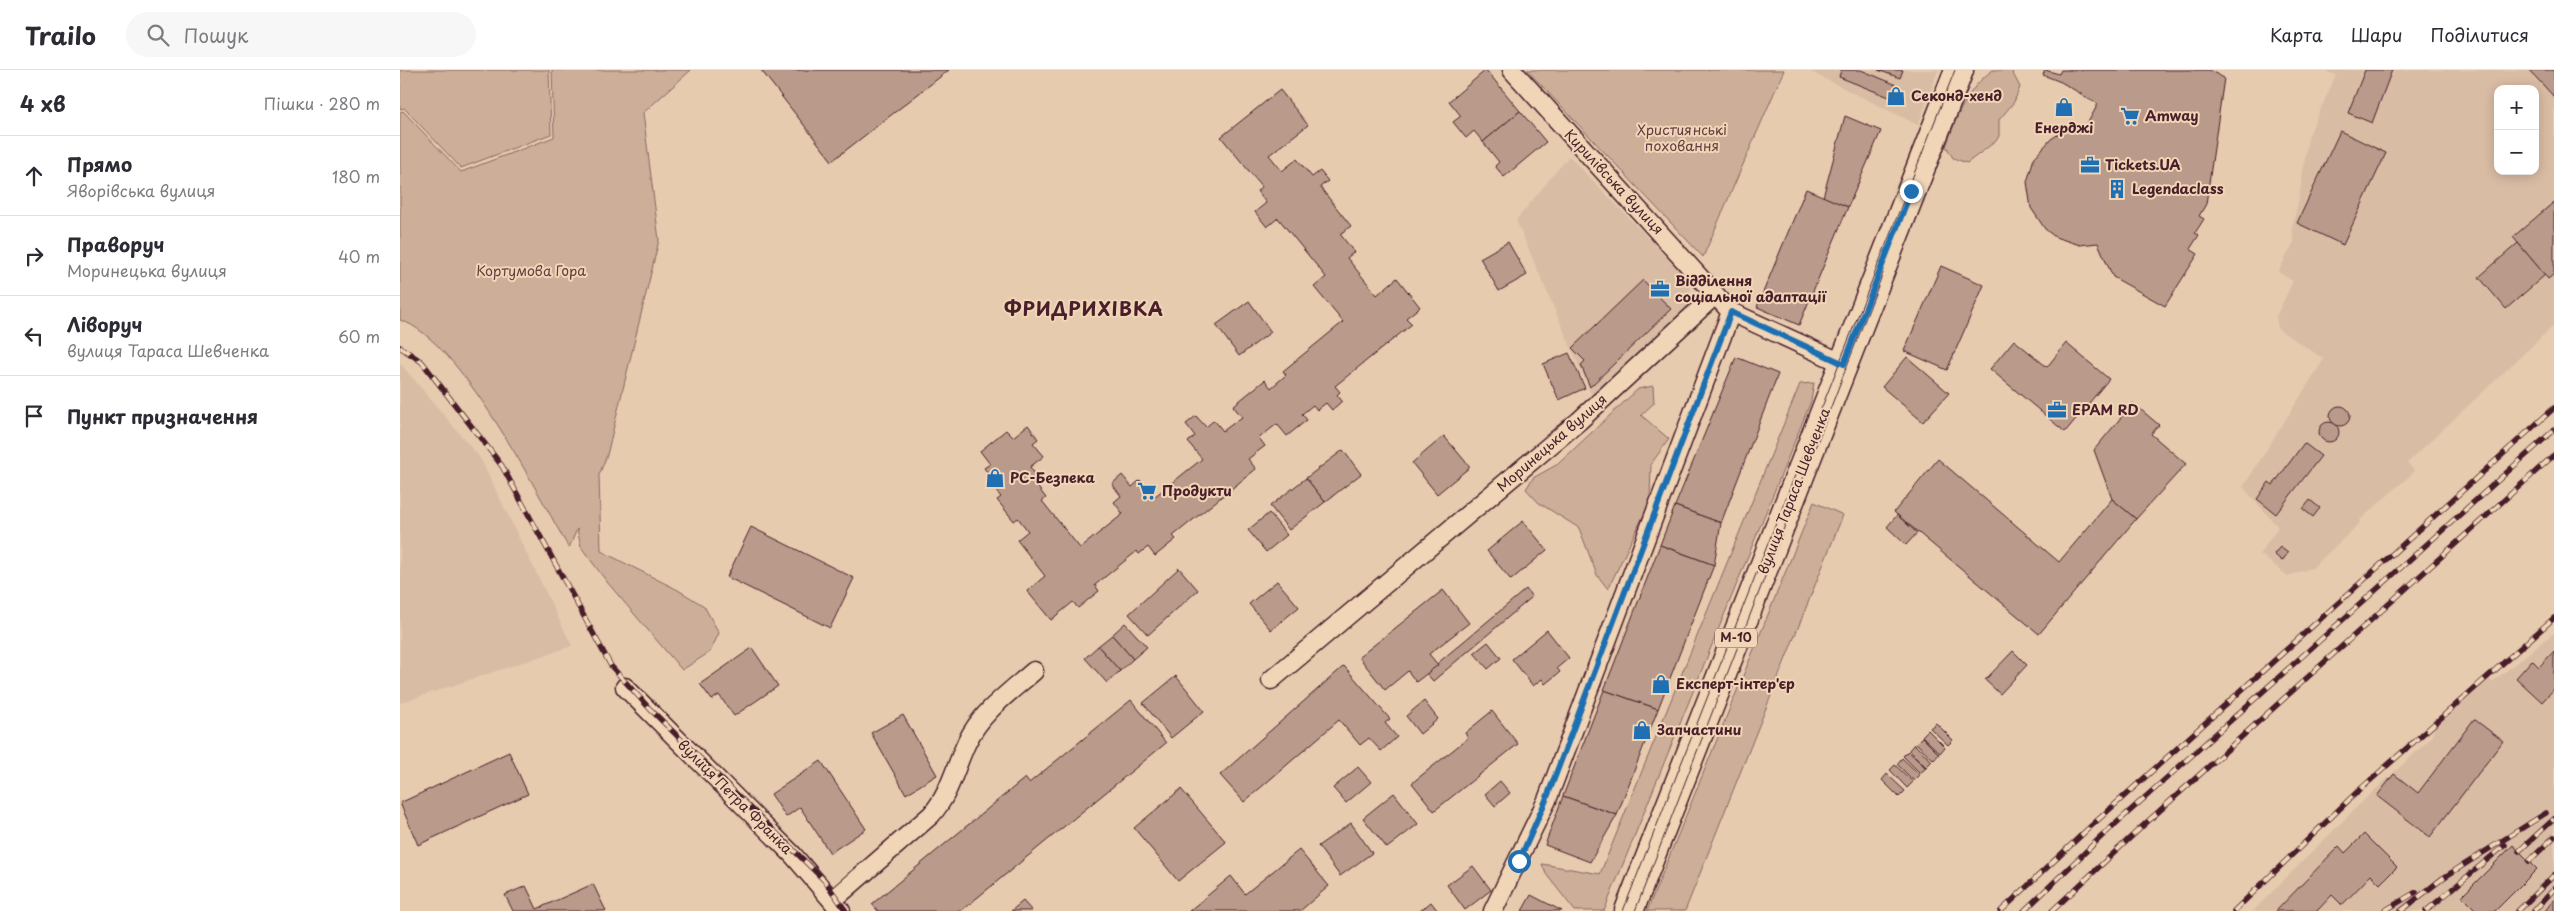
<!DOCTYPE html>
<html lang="uk">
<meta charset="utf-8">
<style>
:root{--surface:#fff;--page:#f7f7f7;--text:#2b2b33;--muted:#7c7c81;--line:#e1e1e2}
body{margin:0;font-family:"Playpen Sans",sans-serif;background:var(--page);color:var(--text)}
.controls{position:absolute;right:15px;top:15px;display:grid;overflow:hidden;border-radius:10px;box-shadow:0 2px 12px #0003}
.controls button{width:45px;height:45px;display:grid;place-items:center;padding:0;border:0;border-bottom:1px solid var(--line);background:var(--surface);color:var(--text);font:25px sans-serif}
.stop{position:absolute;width:15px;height:15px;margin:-11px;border:4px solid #1f6fb2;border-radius:50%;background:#fff}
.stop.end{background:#1f6fb2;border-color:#fff;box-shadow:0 1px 5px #0008}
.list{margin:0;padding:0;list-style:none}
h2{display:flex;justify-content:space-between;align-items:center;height:65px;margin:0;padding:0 20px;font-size:21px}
h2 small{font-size:16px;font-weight:400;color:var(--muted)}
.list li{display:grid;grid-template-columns:32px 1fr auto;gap:15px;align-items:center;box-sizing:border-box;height:80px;padding:0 20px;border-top:1px solid var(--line)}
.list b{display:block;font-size:19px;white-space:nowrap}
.list p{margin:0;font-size:16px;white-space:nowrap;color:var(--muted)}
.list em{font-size:16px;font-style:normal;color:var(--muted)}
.icon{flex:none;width:28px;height:28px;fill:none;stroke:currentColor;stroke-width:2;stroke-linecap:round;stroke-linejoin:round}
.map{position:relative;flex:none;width:2154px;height:841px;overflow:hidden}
header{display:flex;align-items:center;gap:30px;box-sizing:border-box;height:70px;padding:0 25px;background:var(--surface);border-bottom:1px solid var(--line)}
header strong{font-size:24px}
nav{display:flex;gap:28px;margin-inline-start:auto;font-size:18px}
.search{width:350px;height:45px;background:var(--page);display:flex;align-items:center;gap:12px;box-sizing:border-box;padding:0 18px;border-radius:28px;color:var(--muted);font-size:19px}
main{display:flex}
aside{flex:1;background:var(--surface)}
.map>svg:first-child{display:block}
</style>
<header>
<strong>Trailo</strong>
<div class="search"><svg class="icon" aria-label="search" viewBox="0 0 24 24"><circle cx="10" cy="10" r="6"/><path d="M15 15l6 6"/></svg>Пошук</div>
<nav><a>Карта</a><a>Шари</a><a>Поділитися</a></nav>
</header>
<main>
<aside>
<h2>4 хв<small>Пішки · 280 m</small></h2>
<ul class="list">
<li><svg class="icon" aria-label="ahead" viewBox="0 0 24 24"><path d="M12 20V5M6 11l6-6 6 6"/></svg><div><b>Прямо</b><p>Яворівська вулиця</p></div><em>180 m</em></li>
<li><svg class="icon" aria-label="right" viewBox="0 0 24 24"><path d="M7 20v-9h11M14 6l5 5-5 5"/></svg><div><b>Праворуч</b><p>Моринецька вулиця</p></div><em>40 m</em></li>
<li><svg class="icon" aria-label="left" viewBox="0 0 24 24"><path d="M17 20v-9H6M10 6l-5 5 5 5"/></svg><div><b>Ліворуч</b><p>вулиця Тараса Шевченка</p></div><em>60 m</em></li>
<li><svg class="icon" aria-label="arrive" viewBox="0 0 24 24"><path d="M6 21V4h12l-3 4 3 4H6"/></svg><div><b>Пункт призначення</b></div></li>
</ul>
</aside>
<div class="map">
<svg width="2154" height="841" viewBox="0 0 2154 841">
<rect width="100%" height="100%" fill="#e6cbaf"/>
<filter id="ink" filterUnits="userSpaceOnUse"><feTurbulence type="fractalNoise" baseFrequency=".02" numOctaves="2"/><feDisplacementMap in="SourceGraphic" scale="10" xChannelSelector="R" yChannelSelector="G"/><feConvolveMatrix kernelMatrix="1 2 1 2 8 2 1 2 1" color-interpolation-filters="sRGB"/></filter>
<g filter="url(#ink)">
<g fill="#d9bca4" fill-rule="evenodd">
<path d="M1407,0H1538L1518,55Z"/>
<path d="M1921,0H2154V255L2007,393L2015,401L1961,449L1959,454L1912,498L1888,506L1860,484L1878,457L1843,417L1924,289L1878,259L1876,247L1893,211L1878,202L1894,172L1892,157L1899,129L1908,67L1936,5ZM2098,19H2135V101H2098Z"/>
<path d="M1169,86L1291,212L1289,236L1192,326L1116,150Z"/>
<path d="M0,293L80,388L172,576L0,633Z"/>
<path d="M2154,563V841H1853L1962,732L2031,668L2036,653L2088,606L2092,612Z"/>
</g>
<g fill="#ccae99" stroke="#8b6662">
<path d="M0,0H149L151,64L61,98L4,38L0,39Z"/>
<path d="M152,0H291L243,43L259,170L207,385L199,405L201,481L278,520L304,536L319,563L310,582L282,600L207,512L181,477L177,459L169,478C136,422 60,269 0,250V42L3,41L61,102L154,67Z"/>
<path d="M1127,0H1384L1303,187Z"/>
<path d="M1593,0H1611L1620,17L1614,32L1599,50V66L1596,71L1567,93L1553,88L1546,76C1557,47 1566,19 1593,0Z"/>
<path d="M1414,313L1411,331L1204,841H1175L1146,804L1142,794L1200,804L1400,314Z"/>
<path d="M1253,316L1254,333L1241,345L1269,369L1251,394L1250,432L1208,519L1197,505L1179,458L1139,433L1126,419L1133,408L1158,394L1238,319Z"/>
<path d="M1414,432L1443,445L1285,841H1247Z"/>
</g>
<g fill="#ba9a8a" stroke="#4a1f2b">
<path d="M361,0H549L432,91Z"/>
<path d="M1086,0L1120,41L1083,72L1074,61L1066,68L1053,52L1061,46L1049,31Z"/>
<path d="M1441,0H1461L1499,16L1494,29L1439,7Z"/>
<path d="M1478,0H1503L1500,8Z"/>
<path d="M1645,0L1659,4L1661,0H1809L1824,8L1806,134L1799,146L1804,149L1795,163L1799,165L1790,179L1798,184L1765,236L1713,207L1698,173L1680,175L1655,167L1645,159L1631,138L1627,112L1634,88L1651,69L1662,62L1685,58L1698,34L1661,12L1643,5Z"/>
<path d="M1965,0H1992L1972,53L1948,43Z"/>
<path d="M2129,0H2154V27L2145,17Z"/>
<path d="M880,20L908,55L869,85L882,101L897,89L912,107L920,101L928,111L920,117L951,156L940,164L954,182L947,188L977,225L997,208L1020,237L1006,248L1012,254L935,316L940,322L937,325L942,331L932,340L926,333L917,340L913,335L902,344L907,350L887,366L877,354L859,368L865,376L848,389L856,399L773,466L776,469L755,486L748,477L739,484L737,481L695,515L699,521L678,538L673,532L651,550L627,521L645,506L617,470L628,461L618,448L614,451L597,430L601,427L591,415L595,412L584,398L590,394L580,381L606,360L613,367L628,355L638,369L633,373L644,386L630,397L640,411L636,415L646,428L642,431L680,478L723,444L714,432L721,426L712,414L722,405L732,417L740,410L754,427L802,389L788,372L795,366L786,354L796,346L806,357L814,350L823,361L842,347L833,336L865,310L871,318L886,305L883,301L943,252L914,217L926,207L878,148L867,157L855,142L866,133L857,121L862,117L821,67Z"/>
<path d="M1120,41L1146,72L1104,107L1095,96L1099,92L1083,72Z"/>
<path d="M1445,46L1481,61L1448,137L1423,127Z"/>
<path d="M1940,61L1986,83L1943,175L1897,153Z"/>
<path d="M1406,119L1448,137L1399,255L1357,237Z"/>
<path d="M2154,132V204L2148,209L2113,167Z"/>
<path d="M1108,172L1127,205L1099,221L1080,188Z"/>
<path d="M2118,173L2145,205L2106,239L2079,207Z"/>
<path d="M1541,196L1584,215L1547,300L1504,281Z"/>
<path d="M1243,210L1271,239L1190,317L1181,295L1185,291L1172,278Z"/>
<path d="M849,231L871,262L839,286L816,255Z"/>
<path d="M1614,270L1647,297L1666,273L1709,309L1665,362L1590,299Z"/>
<path d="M1169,283L1185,318L1159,330L1143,294Z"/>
<path d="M1336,287L1378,304L1321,453L1275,436Z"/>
<path d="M1507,287L1549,323L1523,352L1482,317Z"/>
<path d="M1733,333L1759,355L1751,364L1786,394L1736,449L1712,429L1694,380Z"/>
<circle cx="1940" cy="346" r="10"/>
<circle cx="1929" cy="362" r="10"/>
<path d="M1044,366L1070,397L1037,424L1012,393Z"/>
<path d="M1904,373L1921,386L1876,444L1857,429L1869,412L1873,415Z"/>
<path d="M943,380L961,404L925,432L906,408Z"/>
<path d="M1538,389L1659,492L1712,429L1736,449L1639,564L1494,442Z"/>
<path d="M906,408L925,432L889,460L870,436Z"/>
<path d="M1910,430L1920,438L1913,447L1903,439Z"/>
<path d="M1275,436L1321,453L1314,495L1260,475Z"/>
<path d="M869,443L887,465L866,482L848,460Z"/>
<path d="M1497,445L1517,463L1506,475L1487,457Z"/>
<path d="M1123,451L1147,480L1111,510L1087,481Z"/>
<path d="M351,457L454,508L430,558L327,507Z"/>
<path d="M1260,475L1314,495L1258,639L1204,620Z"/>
<path d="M1880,477L1888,483L1882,491L1874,484Z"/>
<path d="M779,498L798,520L748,565L729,544Z"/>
<path d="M877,511L899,537L871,560L849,534Z"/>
<path d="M1126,519L1132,527L1033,611L1026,603Z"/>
<path d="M1043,520L1069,553L1029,584L1038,595L1016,612L1008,601L985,620L959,587Z"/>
<path d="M725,553L747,577L733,589L712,565Z"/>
<path d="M1147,560L1169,588L1157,598L1160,602L1145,614L1142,609L1133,616L1112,589Z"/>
<path d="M712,565L733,589L720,601L698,576Z"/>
<path d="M1088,572L1101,588L1088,599L1074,583Z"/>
<path d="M698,576L720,601L707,613L685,588Z"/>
<path d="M352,578L378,616L334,646L319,625L312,630L300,614Z"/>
<path d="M1613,581L1627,595L1600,624L1585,610Z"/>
<path d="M2154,581V619L2142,632L2116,608L2132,590L2139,597Z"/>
<path d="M944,596L990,649L985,653L997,667L981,681L969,668L960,675L939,650L844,732L820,705Z"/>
<path d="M776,606L804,641L771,668L743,633Z"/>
<path d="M1204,620L1258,639L1217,745L1163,726Z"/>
<path d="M731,630L766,673L561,841H478L472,834L625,708L629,713Z"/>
<path d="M1024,631L1038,649L1020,664L1006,646Z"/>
<path d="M1092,641L1118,674L1034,741L1012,713L1068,668L1065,663Z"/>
<path d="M503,645L537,705L506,724L471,663Z"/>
<path d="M2074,649L2103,671L2030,767L1977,726L1994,704L2018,723Z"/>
<path d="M1536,653L1553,670L1548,675L1530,658Z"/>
<path d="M1528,660L1545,677L1540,683L1522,666Z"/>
<path d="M1522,667L1539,684L1534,690L1516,673Z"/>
<path d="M1514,674L1532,691L1526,697L1509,680Z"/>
<path d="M1508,681L1526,698L1520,703L1503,686Z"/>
<path d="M109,682L128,724L18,775L0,733Z"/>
<path d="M1502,688L1520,705L1514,711L1497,694Z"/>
<path d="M421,691L466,759L430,783L400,737L386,747L371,724Z"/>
<path d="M1495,695L1513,712L1507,718L1490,700Z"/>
<path d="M958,697L971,712L946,733L933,718Z"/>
<path d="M1487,704L1505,721L1499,727L1482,710Z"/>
<path d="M1100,711L1110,723L1095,736L1085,724Z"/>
<path d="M781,719L826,772L778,811L734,758Z"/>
<path d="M994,723L1018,754L987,778L963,748Z"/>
<path d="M1163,726L1217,745L1190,792L1145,775Z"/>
<path d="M951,753L972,783L940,806L918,776Z"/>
<path d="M1964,764L1997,797L1980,814L1971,805L1942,835L1932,825L1917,841H1876L1939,776L1945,783Z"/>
<path d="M2113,775L2137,799L2095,841H2077L2062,826Z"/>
<path d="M899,780L929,816L900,841H789L831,806L845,824Z"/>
<path d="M1073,796L1091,820L1065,840L1047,815Z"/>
<path d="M193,814L206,841H113L105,825L126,816L137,839Z"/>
<path d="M1131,825L1162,841H1122Z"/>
<path d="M2154,829V841H2145Z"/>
<path d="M623,831L632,841H611Z"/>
<path d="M1031,832L1038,841H1020Z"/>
</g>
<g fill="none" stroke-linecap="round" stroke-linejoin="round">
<g stroke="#4a1f2b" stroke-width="21">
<g id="street">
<path d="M1112,0L1331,242L1444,294"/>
<path d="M871,610L1179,351L1315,225"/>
<path d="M225,617L393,785L441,841"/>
<path d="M433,830L531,745C550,724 555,697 567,672C581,642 610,622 634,601"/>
<path d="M1093,841L1147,730L1331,242"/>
</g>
</g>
<g stroke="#4a1f2b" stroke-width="31">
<path id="primary" d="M1229,841L1559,0"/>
</g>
<use href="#street" stroke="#f0d6b7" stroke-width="18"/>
<use href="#primary" stroke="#f0d6b7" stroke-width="28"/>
<g stroke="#4a1f2b" stroke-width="1">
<path d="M1223,841L1555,0"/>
<path d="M1235,841L1483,203"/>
</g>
<g stroke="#4a1f2b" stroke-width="5.5">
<g id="rail">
<path d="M0,277L22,292L102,396L211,596L250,639L424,810L446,841"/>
<path d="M2119,781L2154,749"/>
<path d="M2129,791L2154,767"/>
<path d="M1601,841L1690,757L2154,338"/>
<path d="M1624,841L1702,766L2154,360"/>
<path d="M1652,841L1746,753L2154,385"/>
<path d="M1834,841L1956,723L2154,548"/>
<path d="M1984,841L2016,822"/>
<path d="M2001,841L2043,808L2146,743"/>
<path d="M2026,841L2105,775"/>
<path d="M2118,841L2154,805"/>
<path d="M2134,841L2154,819"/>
</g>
</g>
<use href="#rail" stroke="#f0d6b7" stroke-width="4" stroke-dasharray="11" stroke-linecap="butt"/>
</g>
</g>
<g fill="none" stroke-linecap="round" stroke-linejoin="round" filter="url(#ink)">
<path stroke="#1f6fb2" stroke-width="6" d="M1119,791L1146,730L1331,242L1444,294L1511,121"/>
</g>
<defs>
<g id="shop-bare" transform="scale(1.5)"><path d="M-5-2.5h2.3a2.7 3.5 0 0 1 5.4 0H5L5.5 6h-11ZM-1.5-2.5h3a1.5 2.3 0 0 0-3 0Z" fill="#1f6fb2" stroke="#f0d6b7" stroke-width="2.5" paint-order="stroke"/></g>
<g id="supermarket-bare" transform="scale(1.5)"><path d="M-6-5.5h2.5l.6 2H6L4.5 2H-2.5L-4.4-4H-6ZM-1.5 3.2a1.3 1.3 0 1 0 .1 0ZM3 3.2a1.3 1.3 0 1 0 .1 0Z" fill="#1f6fb2" stroke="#f0d6b7" stroke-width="2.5" paint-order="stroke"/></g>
<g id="office-bare" transform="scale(1.5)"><path d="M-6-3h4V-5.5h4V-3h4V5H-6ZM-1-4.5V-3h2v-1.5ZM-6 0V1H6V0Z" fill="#1f6fb2" stroke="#f0d6b7" stroke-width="2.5" paint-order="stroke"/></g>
<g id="building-bare" transform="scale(1.5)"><path d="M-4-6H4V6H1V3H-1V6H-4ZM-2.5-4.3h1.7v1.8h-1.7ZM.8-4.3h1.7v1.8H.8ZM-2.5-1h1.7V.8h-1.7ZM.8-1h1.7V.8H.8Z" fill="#1f6fb2" stroke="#f0d6b7" stroke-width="2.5" paint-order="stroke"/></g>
</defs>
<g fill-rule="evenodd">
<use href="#shop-bare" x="1496" y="26"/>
<use href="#shop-bare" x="1664" y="37"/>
<use href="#supermarket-bare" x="1730" y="46"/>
<use href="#office-bare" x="1690" y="95"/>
<use href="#building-bare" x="1717" y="119"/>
<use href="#office-bare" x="1260" y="219"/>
<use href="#office-bare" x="1657" y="340"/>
<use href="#shop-bare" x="595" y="408"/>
<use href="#supermarket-bare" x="747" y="421"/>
<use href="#shop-bare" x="1261" y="614"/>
<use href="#shop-bare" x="1242" y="660"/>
</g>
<g text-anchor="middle" stroke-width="4" stroke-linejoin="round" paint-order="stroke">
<rect fill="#f0d6b7" stroke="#7c5655" stroke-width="1" x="1315" y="558.5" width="42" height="19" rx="4"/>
<g font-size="12" font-weight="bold" fill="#4a1f2b">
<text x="1336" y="572">М-10</text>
</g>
<g font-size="14" font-weight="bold" fill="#4a1f2b" stroke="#f0d6b7" text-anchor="start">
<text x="1511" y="31">Секонд-хенд</text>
<text x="1745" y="51">Amway</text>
<text x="1664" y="63" text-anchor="middle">Енерджі</text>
<text x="1705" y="100">Tickets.UA</text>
<text x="1732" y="124">Legendaclass</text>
<text x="1275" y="216">Відділення<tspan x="1275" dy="16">соціальної адаптації</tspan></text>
<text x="1672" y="345">EPAM RD</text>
<text x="610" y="413">РС-Безпека</text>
<text x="762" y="426">Продукти</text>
<text x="1276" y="619">Експерт-інтер'єр</text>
<text x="1257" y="665">Запчастини</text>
</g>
<g font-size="14" fill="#643c41" stroke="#f0d6b7">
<text x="1282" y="65">Християнські<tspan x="1282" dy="16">поховання</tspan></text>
<text x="131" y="206">Кортумова Гора</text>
</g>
<g font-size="14" fill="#4a1f2b" stroke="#f0d6b7">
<text transform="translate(1214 112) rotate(47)" y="5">Кирилівська вулиця</text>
<text transform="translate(1152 373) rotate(-41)" y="5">Моринецька вулиця</text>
<text transform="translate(1394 421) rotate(-69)" y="5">вулиця Тараса Шевченка</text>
<text transform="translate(335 727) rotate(45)" y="5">вулиця Петра Франка</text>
</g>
<g font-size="19" font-weight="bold" letter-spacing="1" fill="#4a1f2b" stroke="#f0d6b7">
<text x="684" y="246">ФРИДРИХІВКА</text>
</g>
</g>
</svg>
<div class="controls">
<button>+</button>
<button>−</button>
</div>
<div class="stop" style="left:1119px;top:791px"></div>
<div class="stop end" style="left:1511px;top:121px"></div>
</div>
</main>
